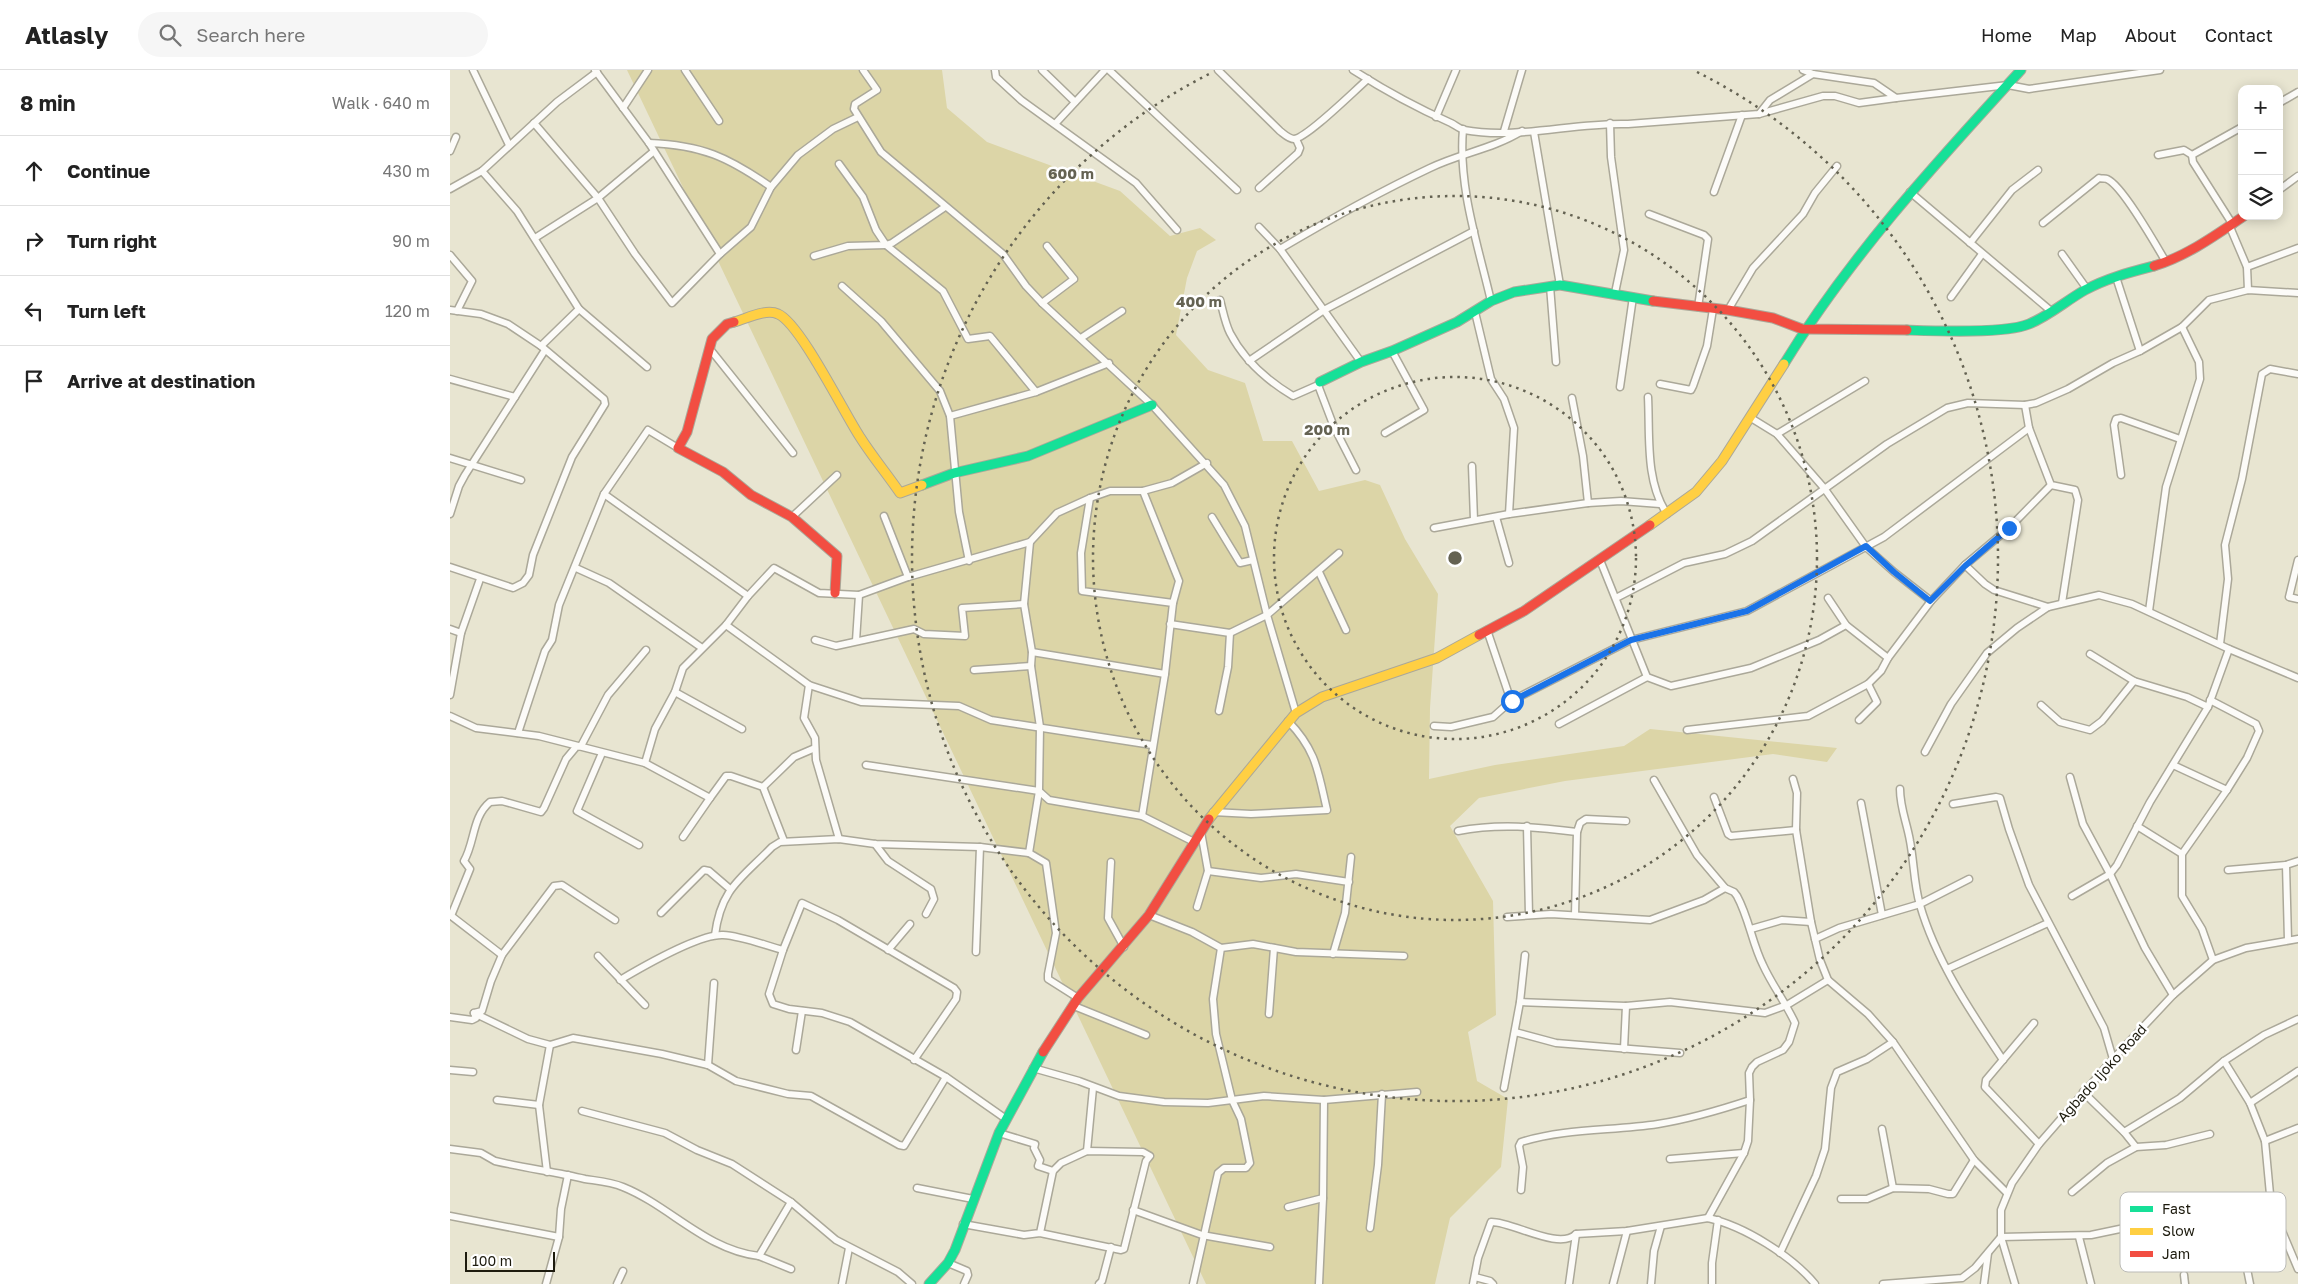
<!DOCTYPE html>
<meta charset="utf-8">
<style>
:root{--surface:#fff;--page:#f6f6f6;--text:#222;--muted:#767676;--line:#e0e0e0}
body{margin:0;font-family:"Golos Text",sans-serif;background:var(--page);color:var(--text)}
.controls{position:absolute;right:15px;top:15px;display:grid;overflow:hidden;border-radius:10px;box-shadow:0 2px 12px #0003}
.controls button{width:45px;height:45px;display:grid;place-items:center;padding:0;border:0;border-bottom:1px solid var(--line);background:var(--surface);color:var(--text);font:25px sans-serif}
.scale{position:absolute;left:15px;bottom:12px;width:90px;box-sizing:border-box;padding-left:5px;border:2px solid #1d1b0e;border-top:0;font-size:14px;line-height:18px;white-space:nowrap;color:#1d1b0e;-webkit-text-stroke:4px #fff;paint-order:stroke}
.stop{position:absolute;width:15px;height:15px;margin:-11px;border:4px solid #1a73e8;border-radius:50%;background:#fff}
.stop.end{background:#1a73e8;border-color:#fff;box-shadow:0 1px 5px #0008}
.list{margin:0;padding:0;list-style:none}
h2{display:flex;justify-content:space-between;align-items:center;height:65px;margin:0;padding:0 20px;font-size:21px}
h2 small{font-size:16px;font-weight:400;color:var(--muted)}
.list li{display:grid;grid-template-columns:32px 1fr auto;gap:15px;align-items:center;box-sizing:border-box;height:70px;padding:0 20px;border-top:1px solid var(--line)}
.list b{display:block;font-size:19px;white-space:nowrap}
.list em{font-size:16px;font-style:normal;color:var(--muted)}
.icon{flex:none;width:28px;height:28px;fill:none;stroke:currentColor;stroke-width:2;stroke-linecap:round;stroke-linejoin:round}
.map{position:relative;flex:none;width:1848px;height:1214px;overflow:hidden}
header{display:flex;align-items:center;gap:30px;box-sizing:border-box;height:70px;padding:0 25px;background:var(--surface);border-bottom:1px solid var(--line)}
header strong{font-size:24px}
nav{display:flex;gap:28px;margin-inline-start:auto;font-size:18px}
.search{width:350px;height:45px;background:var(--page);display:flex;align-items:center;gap:12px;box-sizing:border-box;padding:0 18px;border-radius:28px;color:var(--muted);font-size:19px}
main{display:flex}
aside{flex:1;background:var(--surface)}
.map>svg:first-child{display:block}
</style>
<header>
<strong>Atlasly</strong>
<div class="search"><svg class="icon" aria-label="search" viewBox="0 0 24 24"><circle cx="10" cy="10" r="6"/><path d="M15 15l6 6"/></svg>Search here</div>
<nav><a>Home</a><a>Map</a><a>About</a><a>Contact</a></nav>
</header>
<main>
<aside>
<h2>8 min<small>Walk · 640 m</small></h2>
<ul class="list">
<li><svg class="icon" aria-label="ahead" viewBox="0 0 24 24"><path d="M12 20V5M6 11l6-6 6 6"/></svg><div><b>Continue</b></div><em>430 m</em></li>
<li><svg class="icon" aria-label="right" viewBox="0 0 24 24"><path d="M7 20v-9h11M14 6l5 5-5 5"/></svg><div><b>Turn right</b></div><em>90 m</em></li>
<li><svg class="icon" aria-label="left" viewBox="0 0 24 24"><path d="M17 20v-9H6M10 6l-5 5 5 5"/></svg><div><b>Turn left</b></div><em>120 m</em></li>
<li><svg class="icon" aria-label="arrive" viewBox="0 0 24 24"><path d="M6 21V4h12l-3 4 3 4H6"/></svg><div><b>Arrive at destination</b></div></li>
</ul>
</aside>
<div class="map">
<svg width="1848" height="1214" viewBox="0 0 1848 1214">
<rect width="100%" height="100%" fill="#e8e5d1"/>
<path fill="#dcd5a7" d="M177,0H492L497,38L537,72L670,121L720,166L750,158L766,170L747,181L737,208L726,265L758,300L795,313L813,371H842L869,421L915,410L930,415L955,469L988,524L980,638L979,709L1045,695L1174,676L1200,659L1387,678L1377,692L1323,684L1115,711L1029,728L1000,756L1043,831L1046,945L1018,962L1027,1011L1058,1029L1051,1097L1000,1148L985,1214H756Z"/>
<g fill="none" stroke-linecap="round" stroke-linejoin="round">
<g stroke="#aba899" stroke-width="9">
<g id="street">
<path d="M23,0L59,75"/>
<path d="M145,0L199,73L270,184"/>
<path d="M235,0L269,51"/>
<path d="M413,0L427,20L405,34L404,39L431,82L553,184L576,216L592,233L702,335L774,415L795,456L817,545L846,643"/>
<path d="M545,0L546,7L571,30L686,113L727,160"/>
<path d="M592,0L625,32"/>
<path d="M659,0L787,120"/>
<path d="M768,0L830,61C834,64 839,69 844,69C857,68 905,20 918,9"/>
<path d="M903,0C934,20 967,38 1001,53C1005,55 1010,59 1014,60C1068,70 1124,52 1178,54L1309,44L1373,26H1385L1409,33L1446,28"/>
<path d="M1353,0L1363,4"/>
<path d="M1829,33L1848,22"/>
<path d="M173,38L198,0"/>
<path d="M1309,44L1320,30L1363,4L1424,13L1446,28L1558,15L1579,19L1710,0"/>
<path d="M986,47L1006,0"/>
<path d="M84,53L148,128L185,184L222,233L270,184L301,157L321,117L348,85L383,59L408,47"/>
<path d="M1160,53L1161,87L1174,180L1165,223"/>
<path d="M605,54L655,0"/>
<path d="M1013,59C1008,117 1028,175 1041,231"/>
<path d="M1054,61L1072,0"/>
<path d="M1084,62L1110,215"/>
<path d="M199,73C252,75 278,87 321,117"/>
<path d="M0,81L6,67"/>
<path d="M1708,85L1734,80L1742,85L1792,57"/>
<path d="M1742,85L1743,92L1783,155"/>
<path d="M389,94L413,127L426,160L436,175L493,221L518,269L540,266L586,322"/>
<path d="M32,101L67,141L129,239L197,297"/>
<path d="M809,118L848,83L850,78L846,69"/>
<path d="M0,119L32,101L107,32L147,2"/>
<path d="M1829,120L1848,106"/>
<path d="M1264,122L1292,45"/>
<path d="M1460,122L1601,241"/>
<path d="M1199,144L1254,165L1258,169L1248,237"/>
<path d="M1593,153L1649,108C1652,109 1655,108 1657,109C1672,115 1706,175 1716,192"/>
<path d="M809,157L830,179L911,292"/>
<path d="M1780,157L1797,197L1798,220"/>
<path d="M85,168L148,128L203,82"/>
<path d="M1520,173L1562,120L1588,100"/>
<path d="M830,179C879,150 929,122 980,98C1011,83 1043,79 1072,61"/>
<path d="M1612,184L1637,219"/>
<path d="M0,185L22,211L7,241"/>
<path d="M364,186L398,176L436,175L442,173L495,137"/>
<path d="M1797,197L1848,178"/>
<path d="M1666,207L1690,281"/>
<path d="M392,216L431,251L490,321L500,346L509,442L519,491"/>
<path d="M1100,216L1106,292"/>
<path d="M1501,227L1532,184"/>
<path d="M770,230C773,241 775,253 780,263C794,290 818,311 843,326L868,315L884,357L906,400"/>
<path d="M592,233L624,209L597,176"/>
<path d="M0,240L31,244L58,254L91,276L154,329L155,334L122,387L83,485L79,505L73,513L63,518L0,497"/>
<path d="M1278,240L1303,198L1353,144L1365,123L1387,96"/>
<path d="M1025,242L1041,309L1054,329L1064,358L1059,444"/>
<path d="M631,268L672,241"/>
<path d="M91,276L129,239"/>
<path d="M260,279L343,383"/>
<path d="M799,291L874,240L1024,161"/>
<path d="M0,309L65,327"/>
<path d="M1210,314L1241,320L1243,316L1257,276L1263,239"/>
<path d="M1170,317L1183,227"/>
<path d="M1198,327C1200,366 1195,411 1217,444"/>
<path d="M1122,328L1133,386L1138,433"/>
<path d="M1575,335L1579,358L1601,415L1625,420L1628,430L1612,533"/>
<path d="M500,346L586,322L659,293"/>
<path d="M1301,348L1327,364L1374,418L1416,477L1444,502L1481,531"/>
<path d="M935,363L974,340L942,281"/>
<path d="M1327,364L1415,311"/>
<path d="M0,388L71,410"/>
<path d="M1022,396L1024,450"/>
<path d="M1671,405L1664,355L1666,349L1671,348L1730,369"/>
<path d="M693,421L729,511L723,533"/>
<path d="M154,424L298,526"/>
<path d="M640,428L631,483L632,521L723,533L715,604L692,746"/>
<path d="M0,444L9,416L15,405L95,280"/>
<path d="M434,446L458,507"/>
<path d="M342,447L387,405"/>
<path d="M762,447L790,493L803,490"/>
<path d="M1046,447L1059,493"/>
<path d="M984,458L1059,444L1138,433L1171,431L1210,434"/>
<path d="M1150,490L1197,607L1221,616L1301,598L1369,570L1396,555"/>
<path d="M1848,490L1839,527L1848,529"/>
<path d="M1515,495L1535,514L1544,520L1598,537"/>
<path d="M126,498L159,513L252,578"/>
<path d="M869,502L896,560"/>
<path d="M1166,528L1234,493L1275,484L1302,471L1437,374L1497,338L1518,333L1575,335L1586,333L1618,319L1663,293L1690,281L1732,257L1759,230L1798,220L1848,223"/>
<path d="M1378,528L1396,555L1438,588"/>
<path d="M1699,541L1716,417L1750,309L1749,292L1732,257"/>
<path d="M720,554L780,563L817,545L889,483"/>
<path d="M276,555L359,615L411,632L509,636L541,650L702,675"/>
<path d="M0,559L11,563"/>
<path d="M1037,560L1061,631"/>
<path d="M365,570L386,576L464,559L474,564L515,566L512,538L574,534"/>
<path d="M406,571L409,525"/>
<path d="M1770,574L1778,509L1775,475L1792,409L1812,304L1820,299L1848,304"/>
<path d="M582,582L715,604"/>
<path d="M1640,584L1684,611L1737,627L1758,637"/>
<path d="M524,600L581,596"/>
<path d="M359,615L354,648L365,668L366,690L389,769"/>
<path d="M225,622L292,659"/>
<path d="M0,625L11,563L30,509"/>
<path d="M1760,630L1806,654L1809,661L1797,688L1777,720L1732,784V826L1752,859L1763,890"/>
<path d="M1591,635L1610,652L1640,660L1652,651L1684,611"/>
<path d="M769,641L778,597L780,563"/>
<path d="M0,646L26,658L89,666L195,693L260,728L276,706H281L313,717L334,771"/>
<path d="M1409,650L1427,632L1418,614"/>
<path d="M1109,654L1197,607"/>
<path d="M984,656L1001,657L1043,647L1061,631L1181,570L1297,541L1434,467L1579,358"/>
<path d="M1237,660L1358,646L1418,614L1431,601L1438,588L1481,531L1515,495L1559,458L1601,415"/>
<path d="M68,663L95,581L102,570L109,535L154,424L198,360L228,378"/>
<path d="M1475,682L1501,634L1537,583L1567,558L1598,537L1649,525L1682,534L1779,579L1848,608"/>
<path d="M152,683L127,741L189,775"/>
<path d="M195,693L205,659L225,622L233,598L276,555L298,526L324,498L369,523L409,525L458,507L580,472L607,443L640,428L660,421H693L722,413L757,393"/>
<path d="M416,695L589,721L599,730L692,746L744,772"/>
<path d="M1723,695L1777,720"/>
<path d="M1620,707L1633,754L1660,804L1695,878L1723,925"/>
<path d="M1343,709L1347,723L1346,760L1361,852L1370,890L1378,910L1418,944L1443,972L1524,1090L1557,1123"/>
<path d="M1204,710L1247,785L1275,818L1284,822L1287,826C1299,848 1302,873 1313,895C1322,915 1336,933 1345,953L1339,972L1333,980L1307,992L1302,997L1299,1003L1300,1030L1298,1071L1294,1083L1258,1148"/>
<path d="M313,717L344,687L365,678"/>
<path d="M1450,719C1450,738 1457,753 1460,771C1464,792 1464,815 1470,835C1486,891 1521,942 1553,990"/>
<path d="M1264,727L1278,764L1281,766L1346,760"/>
<path d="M1411,733L1432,845"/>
<path d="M1503,734L1546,727L1550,728L1559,759L1579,815L1654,958L1663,989"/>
<path d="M763,742L801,744L877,740C868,702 867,681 838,651"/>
<path d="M1077,756L1079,845"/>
<path d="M1687,756L1732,784"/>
<path d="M1008,761C1049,753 1087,757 1127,762"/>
<path d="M233,767L260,728"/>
<path d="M425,774L438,791L481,819L484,829L476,844"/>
<path d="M579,783L596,793L606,863L598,904V909L628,928"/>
<path d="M661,792L658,848L674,877"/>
<path d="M1836,795L1838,870"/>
<path d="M1778,800L1836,795L1848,791"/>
<path d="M758,801L811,808L846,804L899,812"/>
<path d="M1622,826L1660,804L1667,795L1700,732L1758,637L1779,579"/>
<path d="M747,837L758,801L751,762"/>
<path d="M211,843L254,800L259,801L280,819"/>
<path d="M0,845L52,885"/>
<path d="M699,845L742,862L771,878"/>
<path d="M1125,845L1127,762L1130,753L1136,749L1176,751"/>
<path d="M1,846L20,799L14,791C25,772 22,747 40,732L52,731L91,742L94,738L116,689L126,677L131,676L158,625L196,580"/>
<path d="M1057,847L1101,844L1200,850L1254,830L1275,818"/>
<path d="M1301,859L1332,850L1361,852"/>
<path d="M265,865C271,818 291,809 322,777L330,772L389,769L425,774L530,777L579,783L589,721L590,657L581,596L582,582L574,534L580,472"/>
<path d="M1365,869L1389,858L1470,834L1519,809"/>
<path d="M438,880L460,854"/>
<path d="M526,882L530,777"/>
<path d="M883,884L895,843L901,787"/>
<path d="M148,886L195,935"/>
<path d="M1497,899L1598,853"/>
<path d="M170,910C192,897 249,864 273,865C292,866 314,875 333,880"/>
<path d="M1070,932L1176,936L1220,932L1315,943L1337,935L1378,910"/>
<path d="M624,936L696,965"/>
<path d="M24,943L78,969L100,975L123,968L212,984L258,995L286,1011L338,1024L361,1026L449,1075L454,1076L496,1007"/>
<path d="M819,944L824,878"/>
<path d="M0,947L22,950L26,948L24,943L32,941L41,911L52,885L104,816L112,815L165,850"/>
<path d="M1584,953L1536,1010L1535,1017L1589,1074"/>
<path d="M1065,962L1106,973L1230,983"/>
<path d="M1174,979L1176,936"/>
<path d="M346,980L352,941"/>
<path d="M464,990L506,929L507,922L504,918L388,850L352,833L333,880L319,924L323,934L339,939L372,943L400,952L496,1007L556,1049"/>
<path d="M1774,991L1800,1033L1815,1071L1821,1135L1848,1199"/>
<path d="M258,995L264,913"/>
<path d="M583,998L629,1011L669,1026L714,1032L758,1033L814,1026L874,1030L967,1022"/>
<path d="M0,1000L23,1002"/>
<path d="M1054,1018L1070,932L1075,885"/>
<path d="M1633,1022L1674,1062L1686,1077"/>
<path d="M47,1030L89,1035"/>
<path d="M1800,1033L1848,1001"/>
<path d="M132,1041L215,1063L247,1080L282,1094L341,1132L386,1170L448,1202L462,1214"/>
<path d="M1432,1059L1443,1118"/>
<path d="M1674,1062L1730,1028L1774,991L1814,965L1848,949"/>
<path d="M549,1063L585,1074L584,1078L590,1090L588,1096L603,1101"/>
<path d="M1815,1071L1848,1058"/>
<path d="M0,1079L31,1083L45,1091C75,1098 105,1102 135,1109C148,1111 161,1112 173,1117C220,1136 256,1180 309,1186L341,1132"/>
<path d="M637,1081L643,1018"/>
<path d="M1220,1089L1294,1083"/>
<path d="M97,1102L89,1035L100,975"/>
<path d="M467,1118L523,1129"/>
<path d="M1071,1120L1073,1097L1069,1076L1071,1072C1116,1058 1162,1061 1208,1054C1239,1049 1270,1040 1300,1030"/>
<path d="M1622,1122L1657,1093L1686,1077L1716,1075L1760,1064"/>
<path d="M1391,1129H1417L1443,1118L1479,1119L1498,1124H1503L1524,1090"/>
<path d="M838,1137L873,1128"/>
<path d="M683,1140L752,1165L820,1177"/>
<path d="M0,1146L109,1167"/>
<path d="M513,1154L574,1165L590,1163L671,1180L674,1179L696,1091L700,1086L693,1082L637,1081L611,1093L603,1101L590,1163"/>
<path d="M920,1158L928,1095L932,1024"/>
<path d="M1629,1167L1641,1214"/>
<path d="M1791,1169L1800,1214"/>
<path d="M1330,1183L1366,1106L1375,1079L1381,1018L1387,1002L1417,989L1443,972"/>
<path d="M309,1186L341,1199"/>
<path d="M498,1193L517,1201L518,1205L514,1214"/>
<path d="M1734,1205L1735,1214"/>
<path d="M1025,1207L1040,1211L1043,1214"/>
<path d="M96,1214L109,1167L111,1139L118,1105"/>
<path d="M167,1214L173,1201"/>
<path d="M392,1214L399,1178"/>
<path d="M649,1214L652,1211L661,1177"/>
<path d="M743,1214L768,1103L774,1098H796L800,1093L791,1049L782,1030L766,964L763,929L771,878L803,874L846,882L954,886"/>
<path d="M869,1214L873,1128L874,1030"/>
<path d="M1023,1214L1028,1188L1041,1152C1061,1151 1109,1181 1126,1164L1177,1161L1258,1148C1294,1156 1342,1186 1365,1214"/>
<path d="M1119,1214L1126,1164"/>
<path d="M1163,1214L1177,1161"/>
<path d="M1201,1214L1204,1181L1211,1156"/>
<path d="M1262,1214V1193L1268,1150"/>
<path d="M1433,1214L1512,1208L1525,1198L1551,1167L1641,1165L1775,1137"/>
<path d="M1534,1214L1538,1183"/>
<path d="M1565,1214L1551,1167V1140L1562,1113L1589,1074L1663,989L1723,925L1763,890L1796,878L1848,869"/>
</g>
</g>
<g stroke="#aba899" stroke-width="11">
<g id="fast">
<path d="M1457,260C1485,261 1555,264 1579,254C1599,246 1617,230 1635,220C1657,208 1681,202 1704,196"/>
<path d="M1334,294C1400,186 1486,93 1571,0"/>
<path d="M870,312L911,292L942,281L1007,252L1041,231L1064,222L1110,215L1203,231"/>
<path d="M472,415L504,403L578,386L702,335"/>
<path d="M479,1214L498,1193L505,1180L549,1063L593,982"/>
</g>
</g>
<g stroke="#aba899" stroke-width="11">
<g id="slow">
<path d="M284,252C296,249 316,238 328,244C350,253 394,343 410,367C422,386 437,404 450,423L472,415"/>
<path d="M1200,455L1246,422L1272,391L1334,294"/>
<path d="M759,749L846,643L872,627L987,588L1029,565"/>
</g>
</g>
<g stroke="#aba899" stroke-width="11">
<g id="jam">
<path d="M1704,196C1737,186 1766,165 1794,146"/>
<path d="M1203,231L1278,240L1323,248L1352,259L1457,260"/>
<path d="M284,252L277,254L262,269L237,362L228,378L273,402L301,425L342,447L387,486L385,523"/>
<path d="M1029,565L1074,541L1200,455"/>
<path d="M593,982L628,928L699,845L759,749"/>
</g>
</g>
<use href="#street" stroke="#fcfbf8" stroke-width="6"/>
<use href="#fast" stroke="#16e098" stroke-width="9"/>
<use href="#slow" stroke="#ffcf43" stroke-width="9"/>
<use href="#jam" stroke="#f24e42" stroke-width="9"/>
</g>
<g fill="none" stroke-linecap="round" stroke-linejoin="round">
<path stroke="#1a73e8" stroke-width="6" d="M1062,631L1181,570L1297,541L1416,476L1444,502L1480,531L1515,496L1559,458"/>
</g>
<g fill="none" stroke="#646252" stroke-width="2.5" stroke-dasharray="2.5 5">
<circle cx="1005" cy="488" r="181"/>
<circle cx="1005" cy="488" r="362"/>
<path d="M1247 2A543 543 0 1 1 763 2"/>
</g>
<g text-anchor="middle" stroke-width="5" stroke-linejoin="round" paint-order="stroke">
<g font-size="14" fill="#1d1b0e" stroke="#fff">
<text transform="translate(1652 1003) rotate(-48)" y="5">Agbado Ijoko Road</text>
</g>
</g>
<rect x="1670" y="1122" width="166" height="80" rx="8" fill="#fff" stroke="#bbbbb7" stroke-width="1"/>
<rect x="1680" y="1136" width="23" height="6" fill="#16e098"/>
<rect x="1680" y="1158" width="23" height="7" fill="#ffcf43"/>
<rect x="1680" y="1181" width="23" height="6" fill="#f24e42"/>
<g font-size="14" fill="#1d1b0e">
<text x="1712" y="1144">Fast</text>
<text x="1712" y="1166">Slow</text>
<text x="1712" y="1189">Jam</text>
</g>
<circle cx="1005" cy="488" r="8" fill="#646252" stroke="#fff" stroke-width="2.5"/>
<g font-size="15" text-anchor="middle" font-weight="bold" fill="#646252" stroke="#fff" stroke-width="5" stroke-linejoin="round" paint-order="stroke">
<text x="621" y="109">600 m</text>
<text x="749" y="237">400 m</text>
<text x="877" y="365">200 m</text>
</g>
</svg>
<div class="controls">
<button>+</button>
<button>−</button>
<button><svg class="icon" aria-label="layers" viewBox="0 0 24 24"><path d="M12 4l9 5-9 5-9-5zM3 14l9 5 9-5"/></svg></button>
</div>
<div class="scale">100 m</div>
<div class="stop" style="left:1062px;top:631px"></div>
<div class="stop end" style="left:1559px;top:458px"></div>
</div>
</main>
